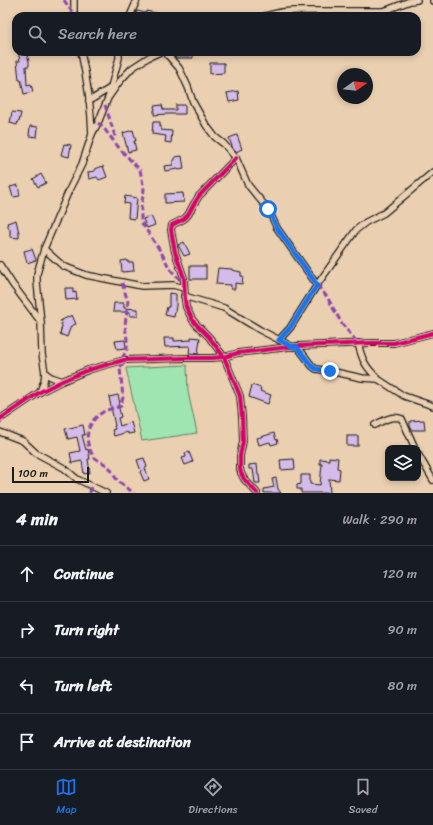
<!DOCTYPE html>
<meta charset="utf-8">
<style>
:root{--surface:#171b24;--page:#242831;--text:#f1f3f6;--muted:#9ea1a6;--line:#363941;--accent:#1a73e8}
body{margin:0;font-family:Sriracha,sans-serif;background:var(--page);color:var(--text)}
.controls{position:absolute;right:12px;bottom:12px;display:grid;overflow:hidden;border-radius:8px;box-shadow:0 2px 6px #0003}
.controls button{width:36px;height:36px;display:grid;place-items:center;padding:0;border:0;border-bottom:1px solid var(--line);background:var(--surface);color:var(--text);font:20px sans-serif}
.compass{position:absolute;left:337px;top:68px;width:36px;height:36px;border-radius:50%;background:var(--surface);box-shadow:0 2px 6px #0003;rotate:75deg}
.scale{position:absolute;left:12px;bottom:10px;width:77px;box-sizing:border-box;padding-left:4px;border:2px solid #1c1c1c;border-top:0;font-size:11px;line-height:14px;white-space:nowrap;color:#1c1c1c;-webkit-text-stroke:3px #eacfb1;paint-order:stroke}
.stop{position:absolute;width:12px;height:12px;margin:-9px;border:3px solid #1a73e8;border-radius:50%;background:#fff}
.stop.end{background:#1a73e8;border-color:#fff;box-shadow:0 1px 4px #0008}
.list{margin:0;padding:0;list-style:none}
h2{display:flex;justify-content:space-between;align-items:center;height:52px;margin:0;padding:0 16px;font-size:17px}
h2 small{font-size:13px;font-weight:400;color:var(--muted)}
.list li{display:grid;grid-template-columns:26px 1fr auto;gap:12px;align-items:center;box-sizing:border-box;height:56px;padding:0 16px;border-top:1px solid var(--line)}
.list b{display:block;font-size:15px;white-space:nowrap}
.list em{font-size:13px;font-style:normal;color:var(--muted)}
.icon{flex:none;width:22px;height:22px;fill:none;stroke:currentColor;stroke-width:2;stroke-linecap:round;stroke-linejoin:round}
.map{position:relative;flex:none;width:433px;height:493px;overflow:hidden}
.search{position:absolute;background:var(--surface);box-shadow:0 2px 6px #0003;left:12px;right:12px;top:12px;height:44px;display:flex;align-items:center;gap:10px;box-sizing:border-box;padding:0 14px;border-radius:12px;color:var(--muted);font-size:15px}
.sheet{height:276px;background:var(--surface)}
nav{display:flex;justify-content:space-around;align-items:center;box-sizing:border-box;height:56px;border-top:1px solid var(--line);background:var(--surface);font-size:11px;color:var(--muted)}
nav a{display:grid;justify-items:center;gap:2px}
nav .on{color:var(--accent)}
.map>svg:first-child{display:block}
</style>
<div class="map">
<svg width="433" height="493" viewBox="0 0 433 493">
<rect width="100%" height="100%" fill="#eacfb1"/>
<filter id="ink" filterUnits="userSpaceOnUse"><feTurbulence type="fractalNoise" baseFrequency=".025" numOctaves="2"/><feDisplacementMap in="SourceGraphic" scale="8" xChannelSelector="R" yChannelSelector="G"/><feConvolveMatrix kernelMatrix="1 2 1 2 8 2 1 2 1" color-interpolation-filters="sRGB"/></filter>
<g filter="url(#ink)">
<path fill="#9fe5b1" stroke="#5e8066" d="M187,365L188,392L197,433L142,441L126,368Z"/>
<g fill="#d5bbe9" stroke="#1c1c1c">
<path d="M137,11L146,13V11L160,14V16H135Z"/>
<path d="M18,52H26L29,61V66H26L27,85L31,84L33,92L24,94L21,80H19L17,61H20Z"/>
<path d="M174,52H193V58H176L174,56Z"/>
<path d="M210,63H224V73L210,74Z"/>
<path d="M238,91L239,100L229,102L227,93Z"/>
<path d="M162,105L163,109H164V110H176V105H185V114H167L154,115V110H155L154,106Z"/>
<path d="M12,112L21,113L19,122L18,121L17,125L10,123Z"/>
<path d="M153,122H160V126H161V130L172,131L171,143L165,142L166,136L152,134Z"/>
<path d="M30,126L38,127L37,137L29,136Z"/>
<path d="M133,130L136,141H134L136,150L128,152L123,133Z"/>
<path d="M237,135L242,149L236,152L233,149L229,138Z"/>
<path d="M64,144L71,145L69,157L61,155Z"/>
<path d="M182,156L184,169L179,170L178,169L165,171L164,166L173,165V160H175V157Z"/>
<path d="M103,166L107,177L99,180L97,177L89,179L88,172L95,171V169Z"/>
<path d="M41,174L46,183L38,187L33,179Z"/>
<path d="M18,185L20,196L13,197L10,187Z"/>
<path d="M183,193L184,202L165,203V194Z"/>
<path d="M125,196L137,198L135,219L128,218L129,204L124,203Z"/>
<path d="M151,216L155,225L147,228L143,219Z"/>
<path d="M16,220L19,233V238L10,237V228L9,229L7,223Z"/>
<path d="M184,242L190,254L184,256L178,245Z"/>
<path d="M32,249L36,260L27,263L24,251Z"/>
<path d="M127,260V262H133L134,271L122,272L121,261Z"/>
<rect x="190" y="266" width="16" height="13"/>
<path d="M218,268L232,269V270L241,272V276H243L242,284L235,283V289H231V285L216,284Z"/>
<path d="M65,288H73V293L76,292L77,299L66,300Z"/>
<path d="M169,293L176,294V306L174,317L165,315L167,307H169Z"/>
<path d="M114,303H124V308L138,309V316H130V312H113Z"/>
<path d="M72,315L76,324L71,326L67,337L60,334L62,326L60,321Z"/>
<path d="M191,337L200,338L198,354L189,353L190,346L165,347L164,338H174V341L191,340Z"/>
<path d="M125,340L126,348L117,349L115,341Z"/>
<path d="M252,385L261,388L260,391L271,395L268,404L249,397Z"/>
<path d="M118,395L120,403L118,404L121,417L118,418L120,426L131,422L134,433L128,434V432L114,436L112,430L115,429L114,426H115L109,397Z"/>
<path d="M424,420L425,430H412L410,426V421Z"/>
<path d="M83,425L85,435H82L86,450L88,449L90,459H88L90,473L84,474L82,461L72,463L70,453L80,451L77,437L68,439L65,429Z"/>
<path d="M274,433L276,440L277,439L278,443L271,445L270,442L259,445L257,438Z"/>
<rect x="347" y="436" width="11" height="10"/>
<path d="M189,452L193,462L185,465L182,458L186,457L185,453Z"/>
<path d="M329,457L338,458L337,468L340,469L339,480L329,479L330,493H301V489H297V485L301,484V475H310V484L320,485L322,464H320V459L329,460Z"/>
<path d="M144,458L147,467L145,468L149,479L144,481L140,472L141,471L137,460Z"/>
<path d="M294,459L295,469L281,470L280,460Z"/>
<path d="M257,464L258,475H259L260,483H255L253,469H249V465Z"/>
<path d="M276,478L278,489L281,493H264V489L274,487L272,479Z"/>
</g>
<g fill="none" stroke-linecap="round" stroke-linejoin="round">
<g stroke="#1c1c1c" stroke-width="8">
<g id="street">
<path d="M74,0V16"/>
<path d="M433,0V1"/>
<path d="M130,16L137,0"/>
<path d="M265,16L282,12L293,11H383L387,10L410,1L417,0"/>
<path d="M81,52C87,79 91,106 92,134"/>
<path d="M165,52L179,68L183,76L188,87L193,102L206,125L215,137L224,144L236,158L248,185L257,196L268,209L277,228L317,285"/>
<path d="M109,94L119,58V52"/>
<path d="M89,101L112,87"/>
<path d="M236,158L199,196L194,204L188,215L184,219L172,225L171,230L175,252L184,278L185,300L186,307L192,319L196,324L209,337L224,357L240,396L242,417L243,441L240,456V469L241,473L244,479L257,493"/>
<path d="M44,249L63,266L86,275L142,286L173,285L184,288"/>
<path d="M0,265L13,285L41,322"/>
<path d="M184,296L224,308L260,330L293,347"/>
<path d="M279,340L290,328L317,285L356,230L366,222L384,213L433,172"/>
<path d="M358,343C362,360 365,366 378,379"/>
<path d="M297,346L312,366L316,369L330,371L362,378L378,379L404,396L433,406"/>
<path d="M45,373L51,377L62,381"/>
<path d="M40,392L44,381L45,373L42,354L41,322L37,282V274L44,249L70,188L82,164L92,134L98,123L108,98L120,81L132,68L149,57L160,52"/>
<path d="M0,419L40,392L62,381L88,370L124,360L186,358H212L224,357L238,353L297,346L372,343H394L433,333"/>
<path d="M375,425C384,420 393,415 402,419L415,448"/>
<path d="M0,432L23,441L36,453L64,468L77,479L106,493"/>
<path d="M418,454L433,480"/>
</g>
</g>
<use href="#street" stroke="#eacfb1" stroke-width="5.5"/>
<g stroke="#8e44ad" stroke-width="3" stroke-dasharray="6 3" stroke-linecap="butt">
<path d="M64,0L74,15"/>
<path d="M105,105L116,139"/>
<path d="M98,123L102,126L120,149L140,170L144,189L141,208V222L161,252L170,269L184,284"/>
<path d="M122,283L128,302L125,325L127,339V349L123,357L124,360L120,368L123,397L121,406C115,408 108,409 103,412C86,422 82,442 95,458C99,461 104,463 108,466C111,469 113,473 115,477C120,484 127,488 134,493"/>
<path d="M317,285L327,297L342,324L358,343"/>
<path d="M90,493L91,486"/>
</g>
<g stroke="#eacfb1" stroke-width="6">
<g id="cycleway">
<path d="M236,158L199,196L194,204L188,215L184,219L172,225L171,230L175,252L184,278L185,300L186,307L192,319L196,324L209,337L224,357L240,396L242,417L243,441L240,456V469L241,473L244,479L257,493"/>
<path d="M0,419L40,392L62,381L88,370L124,360L186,358H212L224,357L238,353L297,346L372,343H394L433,333"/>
</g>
</g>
<use href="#cycleway" stroke="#d6006c" stroke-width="4"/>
</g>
</g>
<g fill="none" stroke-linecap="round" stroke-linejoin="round" filter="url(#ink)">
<path stroke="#1a73e8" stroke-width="5" d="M268,209L277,228L317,285L290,328L279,340L293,347L296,346L312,366L316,369L330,371"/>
</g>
</svg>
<div class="controls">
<button><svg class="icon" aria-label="layers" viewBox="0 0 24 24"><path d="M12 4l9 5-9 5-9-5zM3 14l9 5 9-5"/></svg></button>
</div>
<svg class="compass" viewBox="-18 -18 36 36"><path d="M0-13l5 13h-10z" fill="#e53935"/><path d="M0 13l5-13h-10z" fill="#9ea1a6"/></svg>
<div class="scale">100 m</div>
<div class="stop" style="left:268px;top:209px"></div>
<div class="stop end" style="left:330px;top:371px"></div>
<div class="search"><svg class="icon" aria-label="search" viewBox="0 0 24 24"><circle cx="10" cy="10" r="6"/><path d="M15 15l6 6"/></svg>Search here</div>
</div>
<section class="sheet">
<h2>4 min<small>Walk · 290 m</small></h2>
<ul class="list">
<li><svg class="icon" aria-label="ahead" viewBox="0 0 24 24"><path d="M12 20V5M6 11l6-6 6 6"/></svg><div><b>Continue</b></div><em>120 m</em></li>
<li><svg class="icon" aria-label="right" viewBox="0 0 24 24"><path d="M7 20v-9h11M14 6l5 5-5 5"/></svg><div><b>Turn right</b></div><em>90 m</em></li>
<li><svg class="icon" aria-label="left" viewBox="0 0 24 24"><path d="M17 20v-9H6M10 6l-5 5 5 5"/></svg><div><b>Turn left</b></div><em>80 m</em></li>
<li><svg class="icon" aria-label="arrive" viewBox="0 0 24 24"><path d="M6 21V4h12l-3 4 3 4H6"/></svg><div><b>Arrive at destination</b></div></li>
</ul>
</section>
<nav>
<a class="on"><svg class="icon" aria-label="map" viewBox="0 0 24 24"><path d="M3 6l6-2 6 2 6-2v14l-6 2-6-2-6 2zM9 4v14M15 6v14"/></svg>Map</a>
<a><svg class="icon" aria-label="directions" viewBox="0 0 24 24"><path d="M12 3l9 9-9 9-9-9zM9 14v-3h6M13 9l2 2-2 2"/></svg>Directions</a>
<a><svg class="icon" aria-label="saved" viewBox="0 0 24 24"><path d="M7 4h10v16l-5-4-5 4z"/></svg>Saved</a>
</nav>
